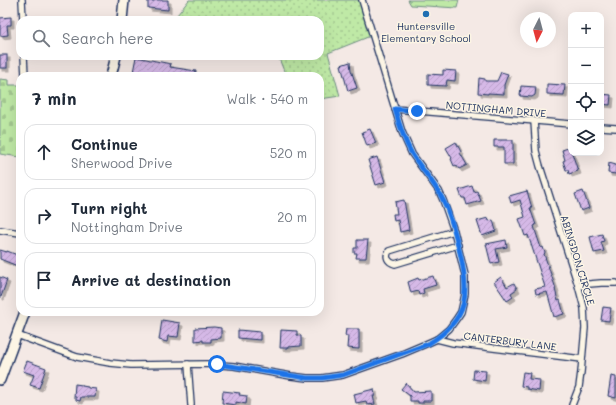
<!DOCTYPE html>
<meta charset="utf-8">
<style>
:root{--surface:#fff;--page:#f6f6f7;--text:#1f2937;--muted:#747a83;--line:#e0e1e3}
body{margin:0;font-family:Mali,sans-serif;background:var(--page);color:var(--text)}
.controls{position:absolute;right:12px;top:12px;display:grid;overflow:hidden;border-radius:8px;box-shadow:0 4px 16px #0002}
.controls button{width:36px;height:36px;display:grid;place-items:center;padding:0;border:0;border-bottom:1px solid var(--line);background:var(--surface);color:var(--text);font:20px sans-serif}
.compass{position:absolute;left:520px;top:12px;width:36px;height:36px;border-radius:50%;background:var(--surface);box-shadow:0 4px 16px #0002;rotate:186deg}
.stop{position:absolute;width:12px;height:12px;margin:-9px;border:3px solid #1a73e8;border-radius:50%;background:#fff}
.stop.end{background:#1a73e8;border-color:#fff;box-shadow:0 1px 4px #0008}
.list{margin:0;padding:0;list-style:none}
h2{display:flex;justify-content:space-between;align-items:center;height:52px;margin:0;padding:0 16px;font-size:17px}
h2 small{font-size:13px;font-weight:400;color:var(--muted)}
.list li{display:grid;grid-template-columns:26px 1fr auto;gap:12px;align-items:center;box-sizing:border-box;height:56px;margin:0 8px 8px;padding:0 8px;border:1px solid var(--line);border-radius:12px}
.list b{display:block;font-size:15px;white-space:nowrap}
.list p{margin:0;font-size:13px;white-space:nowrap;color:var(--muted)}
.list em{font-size:13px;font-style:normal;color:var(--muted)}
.icon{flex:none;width:22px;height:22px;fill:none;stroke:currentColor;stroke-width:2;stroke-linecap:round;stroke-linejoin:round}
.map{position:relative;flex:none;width:616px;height:405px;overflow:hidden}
.search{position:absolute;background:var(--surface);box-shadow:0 4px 16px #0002;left:16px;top:16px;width:308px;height:44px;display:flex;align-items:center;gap:10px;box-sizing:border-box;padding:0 14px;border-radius:12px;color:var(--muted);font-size:15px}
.panel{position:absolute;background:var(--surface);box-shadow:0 4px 16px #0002;left:16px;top:72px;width:308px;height:244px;border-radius:12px}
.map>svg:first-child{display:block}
</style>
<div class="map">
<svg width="616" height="405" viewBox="0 0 616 405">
<defs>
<pattern id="grass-dots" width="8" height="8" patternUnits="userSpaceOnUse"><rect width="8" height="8" fill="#bfe9a6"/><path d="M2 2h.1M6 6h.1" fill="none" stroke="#a4c891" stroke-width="1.8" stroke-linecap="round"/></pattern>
<pattern id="cemetery-stones" width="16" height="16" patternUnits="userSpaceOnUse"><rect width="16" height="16" fill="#bfe9a6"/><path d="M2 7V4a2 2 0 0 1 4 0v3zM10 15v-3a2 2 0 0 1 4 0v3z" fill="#a4c891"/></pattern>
<pattern id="building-hatch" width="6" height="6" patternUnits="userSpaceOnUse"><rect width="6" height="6" fill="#d6b9e7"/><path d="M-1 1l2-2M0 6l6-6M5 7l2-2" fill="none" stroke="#b79fc9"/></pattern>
<filter id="shadow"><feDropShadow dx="3" dy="3" stdDeviation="0" flood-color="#0004"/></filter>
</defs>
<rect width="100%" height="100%" fill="#f4e9e5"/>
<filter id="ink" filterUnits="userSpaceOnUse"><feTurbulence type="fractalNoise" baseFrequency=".025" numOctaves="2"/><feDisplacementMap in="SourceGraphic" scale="8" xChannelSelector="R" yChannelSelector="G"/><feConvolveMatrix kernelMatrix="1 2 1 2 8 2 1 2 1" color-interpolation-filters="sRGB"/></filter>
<g filter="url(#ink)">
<path fill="url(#grass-dots)" stroke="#6d8c82" d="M189,0H362L374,37H368L328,53L340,96L320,99V76H286L278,56H320V20H173Z"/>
<path fill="url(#cemetery-stones)" stroke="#6d8c82" d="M0,79L9,80V85H20V157L0,154Z"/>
<path fill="#bfe9a6" stroke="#6d8c82" d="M408,0H459L457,8L411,5Z"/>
<g fill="url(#building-hatch)" stroke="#1b2f5e" filter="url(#shadow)">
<path d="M154,0H168V10L148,8V1H154Z"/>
<path d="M11,17V25H7L8,35L0,36V18Z"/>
<rect x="0" y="55" width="7" height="13"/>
<path d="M136,57L171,64L170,67L196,71L195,76H153L133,72Z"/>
<path d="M350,62L351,70L357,88L348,91L341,65Z"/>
<path d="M443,70L456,71L455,81L447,80L446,86L428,85V74L443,75Z"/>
<path d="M501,72L508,74L504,85V94L488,93V94L478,93L479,78L485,79V81H497Z"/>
<path d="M547,84L565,85L564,95L547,94Z"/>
<path d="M521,86L536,87L535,95L532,97L520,96Z"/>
<path d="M601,94L611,95L610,105L601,104Z"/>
<path d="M370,129L376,143L367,146L362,132Z"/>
<path d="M494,140H513V164H504V147H494Z"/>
<path d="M456,142L461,152L460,153L467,165L459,169L456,165L454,166L451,159L452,158L446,148Z"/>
<path d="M571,147V153H572L578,171L569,174L568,170H566L563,161L565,160L562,150Z"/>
<path d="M377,157L385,182L376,185L368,160Z"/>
<path d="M609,163L616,165V174L608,173Z"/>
<path d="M472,186L474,192L477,191L481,201L467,205L465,198H462L459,190Z"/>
<path d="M527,191L532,208H530L536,225L534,226L536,233L541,248L543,247L545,253L544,254L556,289H555L558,301L560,300L564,314L554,317L547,292L536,294L535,289L545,287L528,235L525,236L519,219L525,217L520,200L511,203L509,196Z"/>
<path d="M583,191L589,208L581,211L575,194Z"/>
<path d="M404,200L409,230L400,232L398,220L394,221L393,214H397L395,202Z"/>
<path d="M488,218L489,221L493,220L496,231L482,236L477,221Z"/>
<path d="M602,234L604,241L601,242L604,251L594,253L590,237Z"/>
<path d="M357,240H368L366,258H356L357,253H354V248H357Z"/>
<path d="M506,240L507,247L496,249L499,262L491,264L486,244Z"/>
<path d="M0,250L7,252V251L20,256V267L0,259Z"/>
<path d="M433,276L436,285L423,289L424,293L419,295L418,291L411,293L408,282L418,278L419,280Z"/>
<path d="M0,277L7,280L1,297H0Z"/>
<path d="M501,277L507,287L514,283L517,289L511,293L513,297L507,301L494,282Z"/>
<path d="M603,307L611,308L609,321L601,320Z"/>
<path d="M162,320L180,323L178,337L168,336L167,342L159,340Z"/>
<path d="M214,327L221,328V338L211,339V342H203V340L195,341V328Z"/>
<path d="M346,329H359V349L347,348L348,336H345Z"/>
<path d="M238,330L260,332V340L238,338Z"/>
<path d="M281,330L297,331V335L301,336V346L288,347V348H280Z"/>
<path d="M27,361L46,368L39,388L30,385L34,375L23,371Z"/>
<path d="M474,370L486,371L485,381L473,379Z"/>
<path d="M523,372L530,373L529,379L540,380L539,391L527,389V387L521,386Z"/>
<path d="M611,376L616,377V398L608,396Z"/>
<path d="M406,383L414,392L431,391V401H423V403H418V401H410V396L401,389Z"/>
<path d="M75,384L82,385V386L88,387V388L96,389L95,397H81L80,401L76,400V397H74Z"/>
<path d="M374,389L375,396H373L375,404L367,405L366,401L356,403L354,394Z"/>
<path d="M223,391L240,393L239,395L247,396L246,404L236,402V405L222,403Z"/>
</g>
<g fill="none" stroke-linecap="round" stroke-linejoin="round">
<g stroke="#1b2f5e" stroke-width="8">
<g id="minor">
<path d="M22,0L23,20"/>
<path d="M24,56L25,76"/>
<path d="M395,109L571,124"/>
<path d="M534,121L536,151L540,166L578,285L584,308L585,328L581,372L579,387L572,405"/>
<path d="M601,127L616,128"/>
<path d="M0,230L20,233"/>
<path d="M454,231L389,251C385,257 388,262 395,264L458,245"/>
<path d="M578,285L601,283H616"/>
<path d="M17,335L77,357L110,363L131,365L207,364L234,366L291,376L307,378H322L343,375L402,354L428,343L437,339L449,329L457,318L461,312L465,294V275L454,231L443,200L439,191L412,154L402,132L362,0"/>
<path d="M437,339L453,343L582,359"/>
<path d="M188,364L191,405"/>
</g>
</g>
<g stroke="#1b2f5e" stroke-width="12">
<g id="primary">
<path d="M122,20L124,0"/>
<path d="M111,76L116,56"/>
<path d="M0,380L25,312"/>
</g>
</g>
<use href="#minor" stroke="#fcf5e5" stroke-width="5.5"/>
<use href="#primary" stroke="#fcf5e5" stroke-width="9"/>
</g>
</g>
<g fill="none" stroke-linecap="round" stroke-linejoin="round" filter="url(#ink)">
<path stroke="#1a73e8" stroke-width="5" d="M217,364L307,378H322L343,375L428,344C470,319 470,292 459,249C455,233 451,215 443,200C435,183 422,170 412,154C404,140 399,124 395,109L417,111"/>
</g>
<circle fill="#1f6fb2" stroke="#fcf5e5" stroke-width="1.5" cx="426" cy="14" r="4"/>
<g text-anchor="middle" stroke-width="3" stroke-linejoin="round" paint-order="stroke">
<g font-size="10" fill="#1b2f5e" stroke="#fcf5e5">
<text x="426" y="30">Huntersville<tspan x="426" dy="12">Elementary School</tspan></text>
</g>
<g font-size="10" fill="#1b2f5e" stroke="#fcf5e5">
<text transform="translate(496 109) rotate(5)" y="4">NOTTINGHAM DRIVE</text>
<text transform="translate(578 260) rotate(73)" y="4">ABINGDON CIRCLE</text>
<text transform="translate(510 341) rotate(7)" y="4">CANTERBURY LANE</text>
</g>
</g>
</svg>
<div class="controls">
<button>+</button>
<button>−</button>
<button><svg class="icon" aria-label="locate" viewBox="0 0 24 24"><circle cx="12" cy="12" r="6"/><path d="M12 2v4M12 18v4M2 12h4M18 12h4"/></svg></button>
<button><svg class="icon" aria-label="layers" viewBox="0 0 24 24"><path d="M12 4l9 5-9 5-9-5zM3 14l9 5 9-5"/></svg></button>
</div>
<svg class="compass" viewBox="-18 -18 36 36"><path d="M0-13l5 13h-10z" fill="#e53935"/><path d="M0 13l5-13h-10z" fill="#747a83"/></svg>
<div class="stop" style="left:217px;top:364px"></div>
<div class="stop end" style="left:417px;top:111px"></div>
<div class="search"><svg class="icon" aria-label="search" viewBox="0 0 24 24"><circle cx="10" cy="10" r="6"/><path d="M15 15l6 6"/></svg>Search here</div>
<section class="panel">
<h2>7 min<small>Walk · 540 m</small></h2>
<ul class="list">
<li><svg class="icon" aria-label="ahead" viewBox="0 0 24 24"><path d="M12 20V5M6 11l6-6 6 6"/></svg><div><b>Continue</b><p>Sherwood Drive</p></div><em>520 m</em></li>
<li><svg class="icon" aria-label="right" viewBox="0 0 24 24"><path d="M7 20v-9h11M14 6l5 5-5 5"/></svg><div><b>Turn right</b><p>Nottingham Drive</p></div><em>20 m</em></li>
<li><svg class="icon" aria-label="arrive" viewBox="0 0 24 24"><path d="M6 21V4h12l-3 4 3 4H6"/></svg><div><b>Arrive at destination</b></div></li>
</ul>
</section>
</div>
